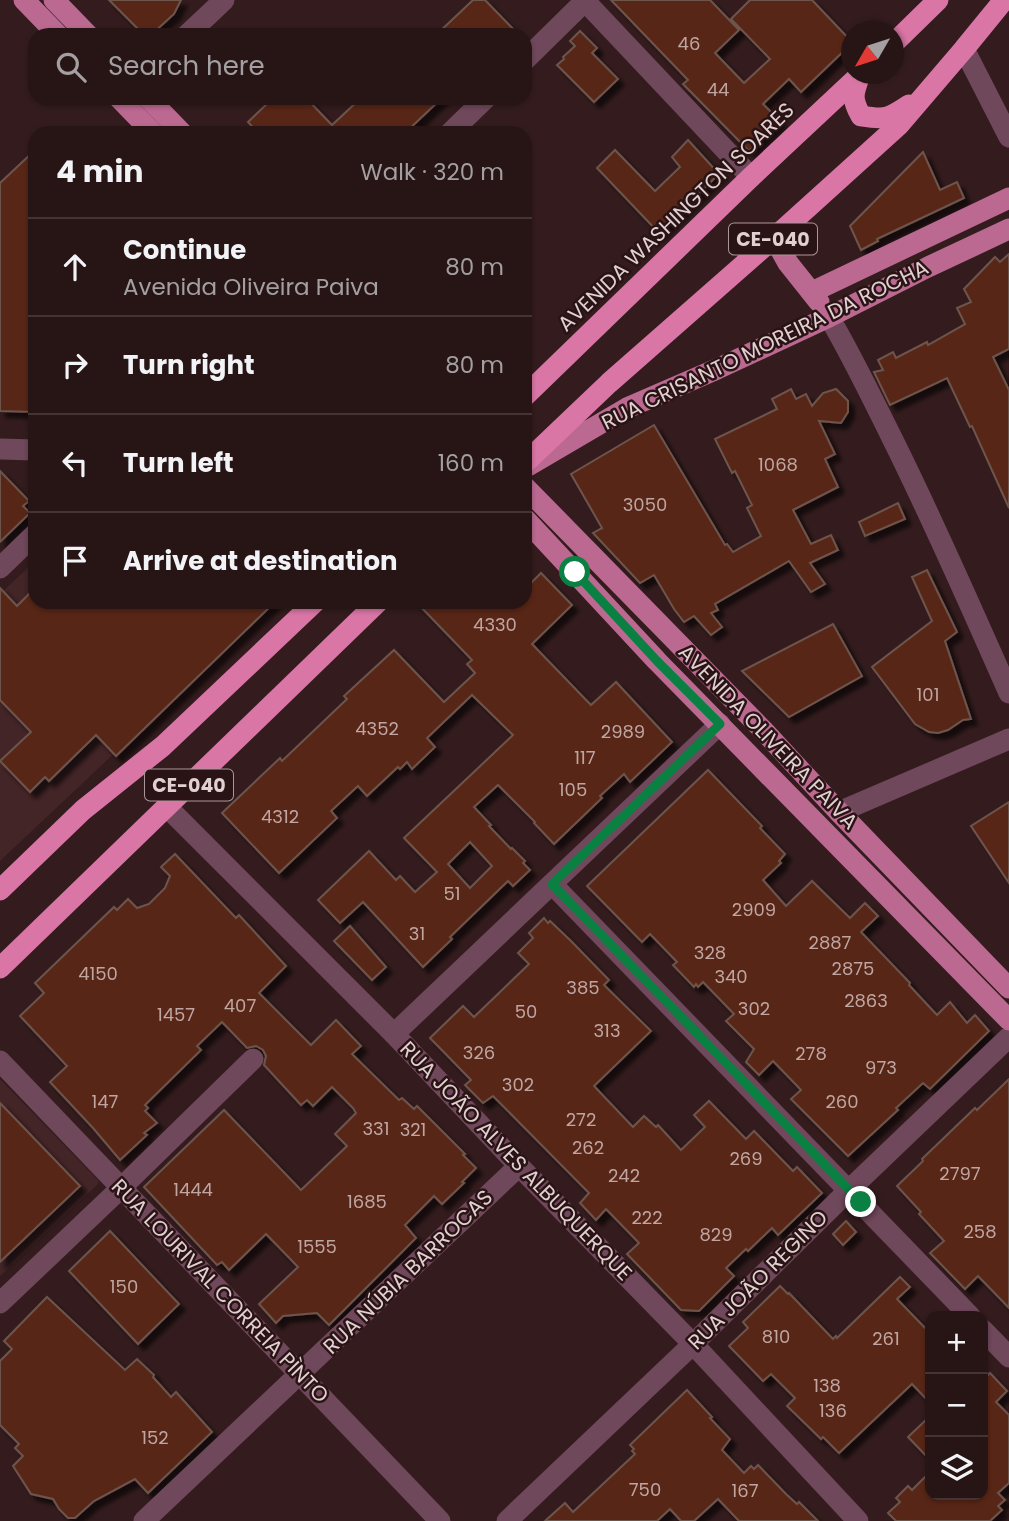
<!DOCTYPE html>
<meta charset="utf-8">
<style>
:root{--surface:#271516;--page:#2f1e1f;--text:#f1f3f6;--muted:#a49fa1;--line:#433435}
body{margin:0;font-family:Poppins,sans-serif;background:var(--page);color:var(--text)}
.controls{position:absolute;right:21px;bottom:21px;display:grid;overflow:hidden;border-radius:14px;box-shadow:0 2px 5px #0004}
.controls button{width:63px;height:63px;display:grid;place-items:center;padding:0;border:0;border-bottom:2px solid var(--line);background:var(--surface);color:var(--text);font:35px sans-serif}
.compass{position:absolute;left:841px;top:21px;width:63px;height:63px;border-radius:50%;background:var(--surface);box-shadow:0 2px 5px #0004;rotate:231deg}
.stop{position:absolute;width:21px;height:21px;margin:-16px;border:5px solid #0b8043;border-radius:50%;background:#fff}
.stop.end{background:#0b8043;border-color:#fff;box-shadow:0 2px 7px #0008}
.list{margin:0;padding:0;list-style:none}
h2{display:flex;justify-content:space-between;align-items:center;height:91px;margin:0;padding:0 28px;font-size:30px}
h2 small{font-size:23px;font-weight:400;color:var(--muted)}
.list li{display:grid;grid-template-columns:46px 1fr auto;gap:21px;align-items:center;box-sizing:border-box;height:98px;padding:0 28px;border-top:2px solid var(--line)}
.list b{display:block;font-size:26px;white-space:nowrap}
.list p{margin:0;font-size:23px;white-space:nowrap;color:var(--muted)}
.list em{font-size:23px;font-style:normal;color:var(--muted)}
.icon{flex:none;width:38px;height:38px;fill:none;stroke:currentColor;stroke-width:2;stroke-linecap:round;stroke-linejoin:round}
.map{position:relative;flex:none;width:1009px;height:1521px;overflow:hidden}
.search{position:absolute;background:var(--surface);box-shadow:0 2px 5px #0004;left:28px;top:28px;width:504px;height:77px;display:flex;align-items:center;gap:18px;box-sizing:border-box;padding:0 24px;border-radius:21px;color:var(--muted);font-size:26px}
.panel{position:absolute;background:var(--surface);box-shadow:0 2px 5px #0004;left:28px;top:126px;width:504px;height:483px;border-radius:21px}
.map>svg:first-child{display:block}
</style>
<div class="map">
<svg width="1009" height="1521" viewBox="0 0 1009 1521">
<defs>
<filter id="shadow"><feDropShadow dx="6" dy="6" stdDeviation="2" flood-color="#0009"/></filter>
</defs>
<rect width="100%" height="100%" fill="#341c1e"/>
<g fill="#432427">
<path d="M35,561V602H275L0,861V594Z"/>
<path d="M0,1079L99,1181L97,1185L0,1276Z"/>
</g>
<g fill="#582819" stroke="#6e544c" stroke-width="2" fill-rule="evenodd" filter="url(#shadow)">
<path d="M109,0H181L174,14L151,35H144Z"/>
<path d="M473,0H485L519,35H436Z"/>
<path d="M611,0H710L739,30L715,53L744,83L770,59L731,19L750,0H812L851,41V44L801,92L789,79L763,104L780,121L749,151L683,84L688,80Z"/>
<path d="M580,31L597,48L592,53L618,79L594,102L557,65L564,59L563,57L575,46L570,41Z"/>
<path d="M273,98H306L332,125L361,98H442L405,133H258L248,122Z"/>
<path d="M688,140L719,174L659,233L597,168L615,150L655,191L680,167L672,157Z"/>
<path d="M35,150V412L0,411V183Z"/>
<path d="M923,152L940,190L957,182L964,198L877,239L878,241L861,250L850,226Z"/>
<path d="M1009,254V349L993,357L1009,390V508L972,426L970,427L947,378L890,405L874,372L883,370L878,360L893,352L896,358L927,342L928,345L965,324L957,308L971,302L964,289L995,257L1000,262Z"/>
<path d="M791,389L796,399L806,394L812,406L823,393L836,389L848,401V412L841,423L819,421L835,454L825,459L838,487L793,510L811,544L831,535L838,550L810,563L825,584L811,592L789,561L715,604L718,610L711,613L722,627L711,635L694,616L684,622L674,609L654,575L640,583L593,533L602,528L571,474L654,425L725,545L727,544L733,552L761,536L747,508L752,505L735,471L732,473L715,439L777,409L772,399Z"/>
<path d="M0,471L29,501L23,506L30,513L0,542Z"/>
<path d="M898,503L905,519L865,536L859,522Z"/>
<path d="M927,570L957,632L945,641L971,719L963,720L948,730L938,733L929,732L915,724L872,667L932,621L912,577Z"/>
<path d="M541,573L572,605L532,644L591,705L616,682L672,742L630,782L624,774L600,796L602,798L554,844L534,823L535,822L498,785L474,807L491,825L489,826L511,849L512,848L525,861L523,863L530,870L513,886L508,881L450,937L452,939L423,967L363,902L340,923L318,900L369,851L396,880L400,876L415,892L437,872L404,838L513,735L472,695L427,738L435,747L412,769L407,762L400,769L398,767L367,796L358,786L331,811L337,818L279,873L222,813L280,758L282,761L347,699L344,696L394,650L444,702L475,673L467,664L472,660L416,602H525V589ZM470,842L492,866L470,888L448,864Z"/>
<path d="M0,588L17,606L35,588V602H275L116,756L96,735L49,781L45,777L30,792L0,761L31,732L0,700Z"/>
<path d="M833,624L862,676L789,717L742,671Z"/>
<path d="M708,770L762,826L760,828L785,854L779,861L781,863L763,880L786,906L812,881L850,918L865,903L878,916L861,932L910,983L909,985L937,1015L950,1002L967,1023L975,1015L989,1031L930,1089L923,1083L896,1108L898,1110L848,1156L791,1099L801,1090L773,1061L759,1075L746,1062L754,1049L726,1021L734,1014L703,982L698,987L696,984L694,987L673,965L677,962L650,934L642,942L587,886Z"/>
<path d="M1009,802V883L971,826Z"/>
<path d="M175,854L236,918L239,915L286,966L259,993L311,1045L336,1020L361,1046L352,1054L399,1100L402,1098L414,1109L417,1106L465,1154L463,1155L476,1168L462,1182L464,1183L442,1204L434,1196L405,1225L416,1238L329,1325L317,1313L283,1316L276,1323L259,1304L298,1267L266,1234L229,1270L222,1262L217,1265L144,1187L224,1110L301,1190L347,1146L335,1134L356,1113L353,1108L332,1087L313,1106L307,1100L301,1105L264,1065L266,1056L263,1050L256,1046L247,1048L222,1022L197,1046L201,1050L145,1105L148,1108L145,1111L157,1123L144,1133L147,1135L120,1160L93,1128L50,1082L67,1066L20,1016L44,993L35,983L114,907L117,910L128,899L137,908L149,904L165,888L170,876L161,867Z"/>
<path d="M544,918L548,923L550,921L571,941L609,980L604,985L651,1031L594,1086L633,1127L644,1116L656,1127L658,1125L681,1150L705,1127L694,1115L709,1101L746,1139L754,1131L793,1171L797,1167L822,1193L778,1235L772,1228L748,1251L746,1249L726,1268L734,1276L699,1311L681,1310L627,1254L639,1243L606,1209L596,1220L580,1203L589,1193L493,1096L483,1103L465,1085L471,1080L430,1038L463,1006L474,1017L529,964L518,953L533,938L529,933Z"/>
<path d="M350,926L386,967L372,980L334,941Z"/>
<path d="M1009,1079V1308L978,1276L965,1289L930,1253L944,1241L919,1214L921,1212L897,1186L923,1161L922,1159L975,1108L977,1110Z"/>
<path d="M0,1103L80,1186L0,1262Z"/>
<path d="M846,1221L856,1232L843,1245L833,1234Z"/>
<path d="M110,1231L179,1304L138,1344L69,1271Z"/>
<path d="M900,1277L910,1287L897,1299L930,1333V1403L912,1384L839,1453L823,1437L821,1439L787,1406L795,1398L771,1374L763,1381L729,1346L748,1328L743,1322L780,1286L788,1294L789,1293L833,1339L836,1336L837,1338Z"/>
<path d="M47,1297L125,1370L137,1359L154,1375L153,1377L171,1397L176,1392L212,1432L148,1493L135,1479L94,1501L75,1518H68L59,1509L53,1499L31,1494L13,1466L23,1456L15,1448L19,1444L0,1425V1361L12,1349L4,1341Z"/>
<path d="M990,1373L1007,1391L996,1402L1009,1415V1483L998,1493L1005,1500L998,1506L1002,1510L990,1521H896L888,1513L900,1502L896,1498L908,1486L912,1490L930,1472V1495H983V1380Z"/>
<path d="M687,1390L712,1417L710,1418L730,1439L722,1450L744,1473L751,1466L754,1469L758,1465L786,1494L797,1504L799,1502L818,1521H739L718,1499L694,1521H681L670,1509L657,1521H545L565,1503L573,1512L635,1454L632,1451L634,1449L630,1445Z"/>
<path d="M930,1416V1460L908,1437Z"/>
</g>
<g fill="none" stroke-linecap="round" stroke-linejoin="round">
<g stroke="#70485b" stroke-width="21">
<path d="M584,0L751,177"/>
<path d="M187,35L224,0"/>
<path d="M964,49L1009,137"/>
<path d="M525,60L586,0"/>
<path d="M450,133L486,98"/>
<path d="M829,317C852,356 871,396 891,436C933,520 971,607 1009,693"/>
<path d="M0,449L35,450"/>
<path d="M0,568L35,534"/>
<path d="M167,807L394,1034L519,1166L693,1344L858,1521"/>
<path d="M839,812L1009,739"/>
<path d="M552,884L970,1316"/>
<path d="M394,1034L720,724"/>
<path d="M0,1061L440,1521"/>
<path d="M0,1303L122,1187L253,1059"/>
<path d="M983,1330L1009,1357"/>
<path d="M144,1521L519,1166"/>
<path d="M507,1521L693,1344L849,1190L1009,1037"/>
</g>
<g stroke="#bb6991" stroke-width="21">
<path d="M24,0L58,35"/>
<path d="M54,0L88,35"/>
<path d="M119,98L153,133"/>
<path d="M148,98L182,133"/>
<path d="M774,238L788,263L819,302"/>
<path d="M812,292L1009,198"/>
<path d="M528,466L627,408L717,369L829,317L928,267L1009,229"/>
<path d="M525,487L763,730L839,812L1009,988"/>
<path d="M525,519L657,661L1009,1020"/>
</g>
<g stroke="#d976a6" stroke-width="21">
<path d="M894,43L938,0"/>
<path d="M860,75C853,94 851,98 861,116C886,120 888,119 909,105"/>
<path d="M525,396L751,177L861,74"/>
<path d="M525,463L609,383L774,238L899,125L964,49L1004,0"/>
<path d="M0,890L83,810L163,746L315,602"/>
<path d="M0,968L378,602"/>
</g>
</g>
<g fill="none" stroke-linecap="round" stroke-linejoin="round">
<path stroke="#0b8043" stroke-width="9" d="M575,572L657,661L720,724L552,884L861,1202"/>
</g>
<g text-anchor="middle" stroke-width="5" stroke-linejoin="round" paint-order="stroke">
<g font-size="18" fill="#bfa6a3">
<text x="689" y="50">46</text>
<text x="718" y="96">44</text>
<text x="778" y="471">1068</text>
<text x="645" y="511">3050</text>
<text x="495" y="631">4330</text>
<text x="928" y="701">101</text>
<text x="377" y="735">4352</text>
<text x="623" y="738">2989</text>
<text x="585" y="764">117</text>
<text x="573" y="796">105</text>
<text x="280" y="823">4312</text>
<text x="452" y="900">51</text>
<text x="754" y="916">2909</text>
<text x="417" y="940">31</text>
<text x="830" y="949">2887</text>
<text x="710" y="959">328</text>
<text x="853" y="975">2875</text>
<text x="98" y="980">4150</text>
<text x="731" y="983">340</text>
<text x="583" y="994">385</text>
<text x="866" y="1007">2863</text>
<text x="240" y="1012">407</text>
<text x="754" y="1015">302</text>
<text x="526" y="1018">50</text>
<text x="176" y="1021">1457</text>
<text x="607" y="1037">313</text>
<text x="479" y="1059">326</text>
<text x="811" y="1060">278</text>
<text x="881" y="1074">973</text>
<text x="518" y="1091">302</text>
<text x="105" y="1108">147</text>
<text x="842" y="1108">260</text>
<text x="581" y="1126">272</text>
<text x="376" y="1135">331</text>
<text x="413" y="1136">321</text>
<text x="588" y="1154">262</text>
<text x="746" y="1165">269</text>
<text x="960" y="1180">2797</text>
<text x="624" y="1182">242</text>
<text x="193" y="1196">1444</text>
<text x="367" y="1208">1685</text>
<text x="647" y="1224">222</text>
<text x="980" y="1238">258</text>
<text x="716" y="1241">829</text>
<text x="317" y="1253">1555</text>
<text x="124" y="1293">150</text>
<text x="776" y="1343">810</text>
<text x="886" y="1345">261</text>
<text x="827" y="1392">138</text>
<text x="833" y="1417">136</text>
<text x="155" y="1444">152</text>
<text x="645" y="1496">750</text>
<text x="745" y="1497">167</text>
</g>
<g fill="#2a1315" stroke="#aa9799" stroke-width="2">
<rect x="729" y="223.5" width="88" height="31" rx="5"/>
<rect x="145" y="769.5" width="88" height="31" rx="5"/>
</g>
<g font-size="19" font-weight="bold" fill="#e1d0d1">
<text x="773" y="246">CE-040</text>
<text x="189" y="792">CE-040</text>
</g>
<g font-size="21" fill="#e1d0d1" stroke="#2a1315">
<text transform="translate(676 217) rotate(-44)" y="7">AVENIDA WASHINGTON SOARES</text>
<text transform="translate(765 345) rotate(-26)" y="7">RUA CRISANTO MOREIRA DA ROCHA</text>
<text transform="translate(768 737) rotate(46)" y="7">AVENIDA OLIVEIRA PAIVA</text>
<text transform="translate(516 1161) rotate(46)" y="7">RUA JOÃO ALVES ALBUQUERQUE</text>
<text transform="translate(408 1272) rotate(-44)" y="7">RUA NÚBIA BARROCAS</text>
<text transform="translate(758 1280) rotate(-45)" y="7">RUA JOÃO REGINO</text>
<text transform="translate(220 1291) rotate(46)" y="7">RUA LOURIVAL CORREIA PÌNTO</text>
</g>
</g>
</svg>
<div class="controls">
<button>+</button>
<button>−</button>
<button><svg class="icon" aria-label="layers" viewBox="0 0 24 24"><path d="M12 4l9 5-9 5-9-5zM3 14l9 5 9-5"/></svg></button>
</div>
<svg class="compass" viewBox="-18 -18 36 36"><path d="M0-13l5 13h-10z" fill="#e53935"/><path d="M0 13l5-13h-10z" fill="#a49fa1"/></svg>
<div class="stop" style="left:575px;top:572px"></div>
<div class="stop end" style="left:861px;top:1202px"></div>
<div class="search"><svg class="icon" aria-label="search" viewBox="0 0 24 24"><circle cx="10" cy="10" r="6"/><path d="M15 15l6 6"/></svg>Search here</div>
<section class="panel">
<h2>4 min<small>Walk · 320 m</small></h2>
<ul class="list">
<li><svg class="icon" aria-label="ahead" viewBox="0 0 24 24"><path d="M12 20V5M6 11l6-6 6 6"/></svg><div><b>Continue</b><p>Avenida Oliveira Paiva</p></div><em>80 m</em></li>
<li><svg class="icon" aria-label="right" viewBox="0 0 24 24"><path d="M7 20v-9h11M14 6l5 5-5 5"/></svg><div><b>Turn right</b></div><em>80 m</em></li>
<li><svg class="icon" aria-label="left" viewBox="0 0 24 24"><path d="M17 20v-9H6M10 6l-5 5 5 5"/></svg><div><b>Turn left</b></div><em>160 m</em></li>
<li><svg class="icon" aria-label="arrive" viewBox="0 0 24 24"><path d="M6 21V4h12l-3 4 3 4H6"/></svg><div><b>Arrive at destination</b></div></li>
</ul>
</section>
</div>
